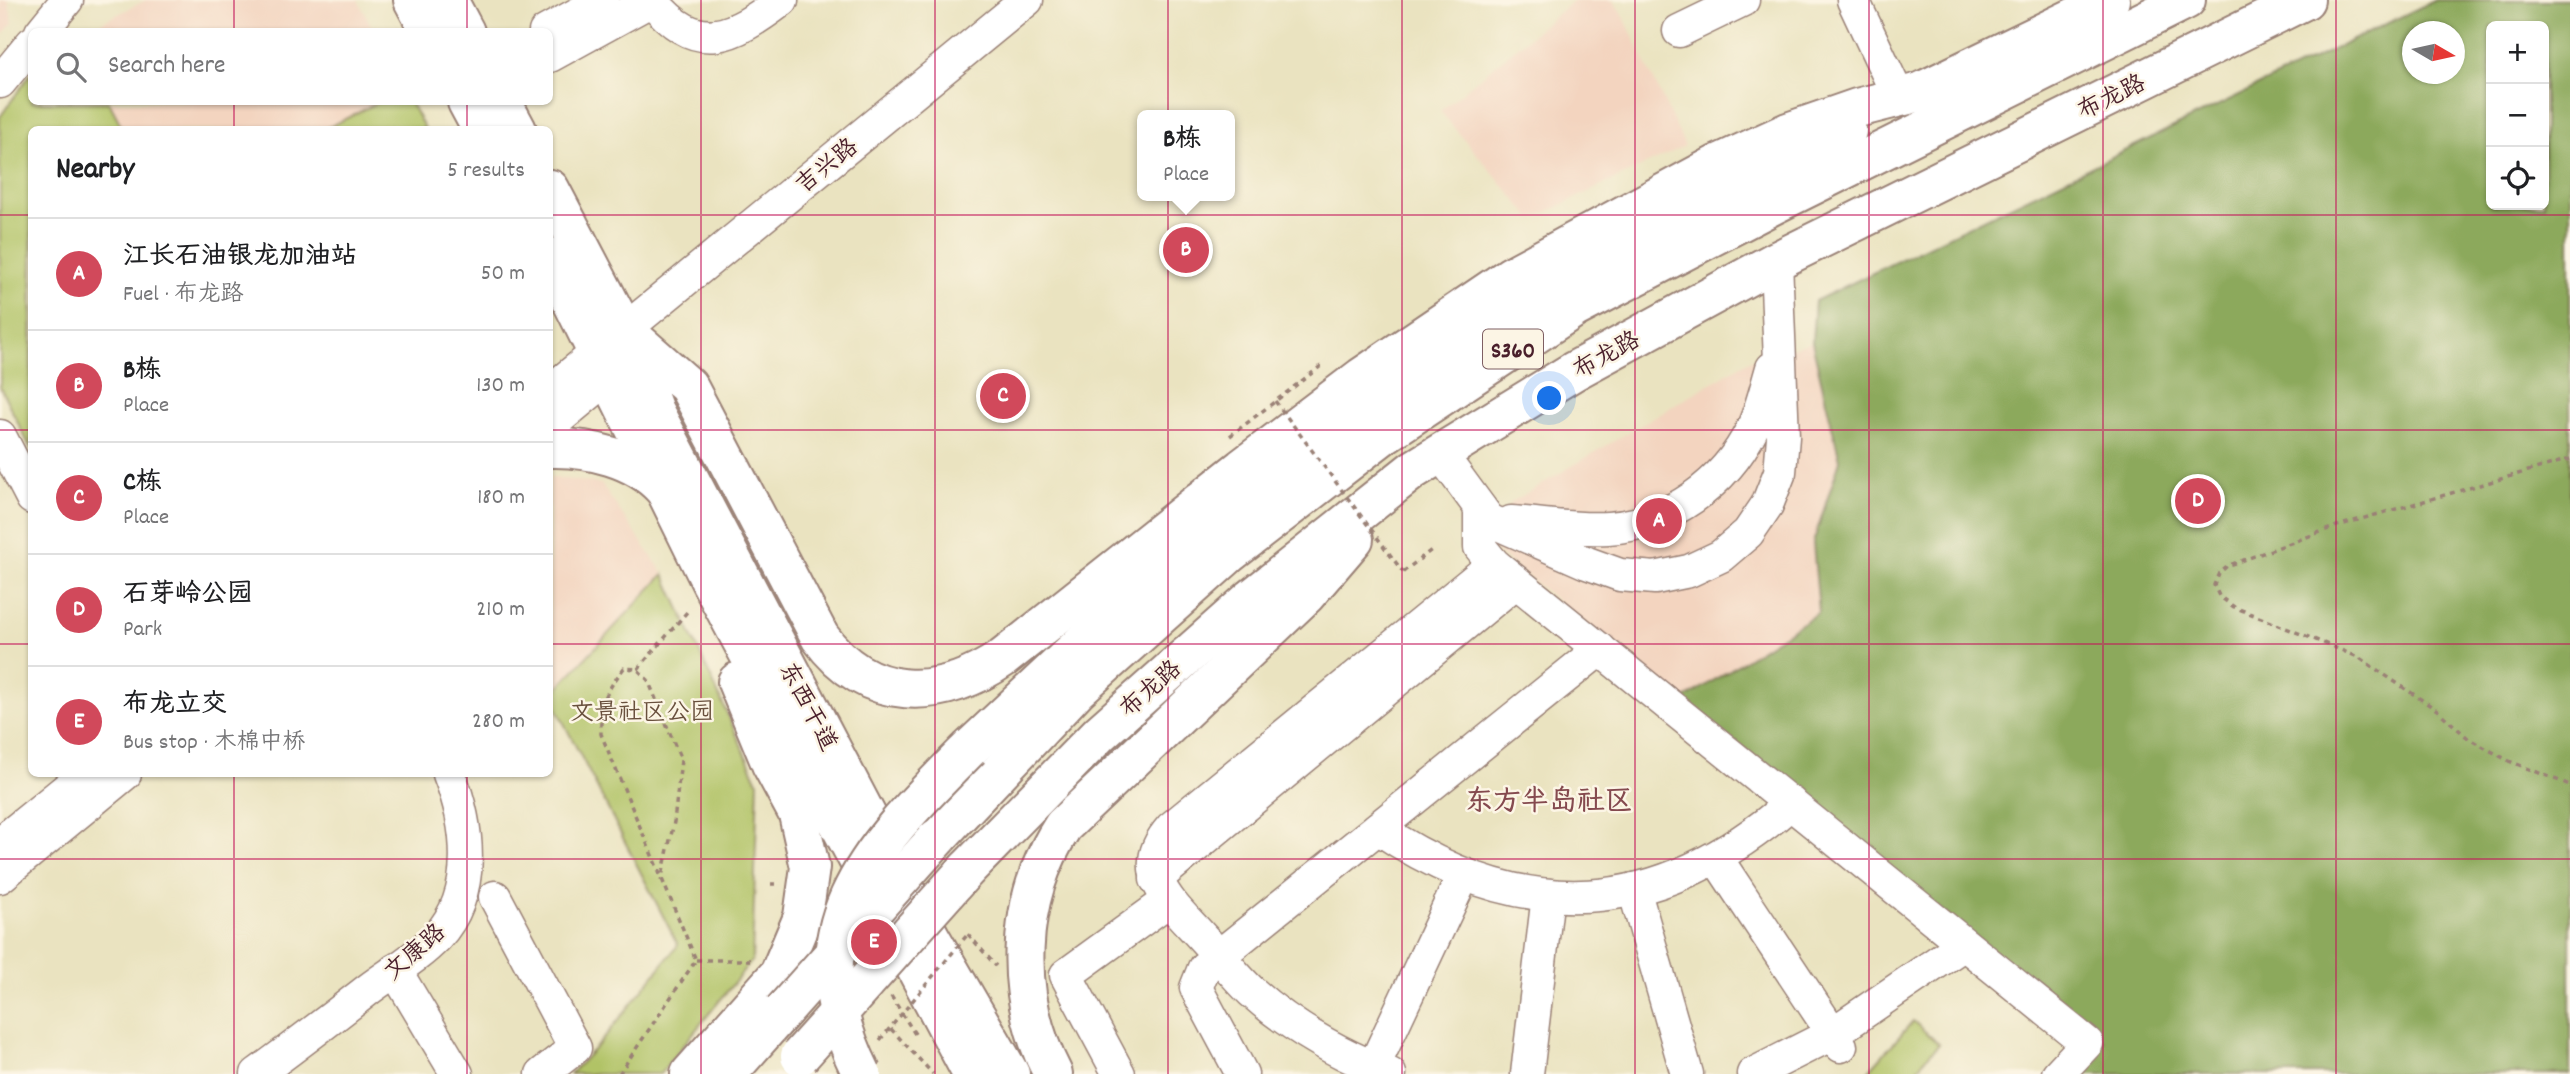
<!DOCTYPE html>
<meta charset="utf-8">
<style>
:root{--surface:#fff;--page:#f6f6f6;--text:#202124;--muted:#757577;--line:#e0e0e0;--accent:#d1495b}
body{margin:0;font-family:Dekko,"LXGW WenKai TC",sans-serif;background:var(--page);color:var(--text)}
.controls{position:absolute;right:21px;top:21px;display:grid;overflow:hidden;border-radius:10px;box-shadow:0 2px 5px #0004}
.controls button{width:63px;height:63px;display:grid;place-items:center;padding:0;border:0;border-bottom:2px solid var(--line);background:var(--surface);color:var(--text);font:35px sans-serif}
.compass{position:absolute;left:2402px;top:21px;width:63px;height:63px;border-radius:50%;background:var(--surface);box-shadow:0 2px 5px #0004;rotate:99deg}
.you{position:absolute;left:1550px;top:399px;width:24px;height:24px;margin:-18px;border:5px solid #fff;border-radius:50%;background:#1a73e8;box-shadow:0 0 0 10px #1a73e833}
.badge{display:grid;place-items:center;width:46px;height:46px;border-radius:50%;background:var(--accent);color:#fff;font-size:23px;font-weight:700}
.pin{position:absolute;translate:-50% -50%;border:4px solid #fff;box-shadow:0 2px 7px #0006}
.popup{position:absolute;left:1137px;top:110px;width:98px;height:91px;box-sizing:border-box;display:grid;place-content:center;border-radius:10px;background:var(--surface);filter:drop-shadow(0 2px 5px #0005);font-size:23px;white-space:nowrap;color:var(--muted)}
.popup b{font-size:26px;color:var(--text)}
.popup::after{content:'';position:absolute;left:50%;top:100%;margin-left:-14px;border:14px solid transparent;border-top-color:var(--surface)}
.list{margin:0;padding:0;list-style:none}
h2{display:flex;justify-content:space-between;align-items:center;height:91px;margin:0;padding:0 28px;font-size:30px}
h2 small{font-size:23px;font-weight:400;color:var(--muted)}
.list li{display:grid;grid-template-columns:46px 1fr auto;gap:21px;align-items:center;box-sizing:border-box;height:112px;padding:0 28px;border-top:2px solid var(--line)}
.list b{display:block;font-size:26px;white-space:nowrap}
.list p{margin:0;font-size:23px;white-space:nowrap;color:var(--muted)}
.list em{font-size:23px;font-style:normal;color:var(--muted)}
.icon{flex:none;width:38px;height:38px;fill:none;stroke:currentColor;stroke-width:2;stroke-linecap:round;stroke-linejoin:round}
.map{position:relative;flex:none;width:2570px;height:1074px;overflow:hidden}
.search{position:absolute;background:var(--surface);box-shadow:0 2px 5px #0004;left:28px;top:28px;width:525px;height:77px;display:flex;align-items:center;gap:18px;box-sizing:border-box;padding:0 24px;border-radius:10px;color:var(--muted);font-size:26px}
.panel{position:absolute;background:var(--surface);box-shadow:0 2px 5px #0004;left:28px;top:126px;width:525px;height:651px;border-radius:10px}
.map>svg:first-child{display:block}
</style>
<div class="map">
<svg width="2570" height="1074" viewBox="0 0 2570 1074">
<rect width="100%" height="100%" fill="#fcf5e5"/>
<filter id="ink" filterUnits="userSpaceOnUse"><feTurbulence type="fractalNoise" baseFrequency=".0143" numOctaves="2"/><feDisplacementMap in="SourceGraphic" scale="14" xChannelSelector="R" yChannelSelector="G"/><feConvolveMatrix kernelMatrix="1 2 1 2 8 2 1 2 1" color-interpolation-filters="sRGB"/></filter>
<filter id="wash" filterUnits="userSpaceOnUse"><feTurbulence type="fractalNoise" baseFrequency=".00686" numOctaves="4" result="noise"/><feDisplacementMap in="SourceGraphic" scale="28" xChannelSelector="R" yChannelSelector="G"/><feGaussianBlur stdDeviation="1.57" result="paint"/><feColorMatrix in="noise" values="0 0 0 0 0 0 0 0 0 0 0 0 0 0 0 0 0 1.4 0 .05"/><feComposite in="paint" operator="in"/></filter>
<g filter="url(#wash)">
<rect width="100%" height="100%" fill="#eae3c0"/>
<g fill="#f3d4bf">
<path d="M0,0H8L13,23L0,37Z"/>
<path d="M146,0H358L374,31H85Z"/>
<path d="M1574,0H1612L1622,13L1685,146L1532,219L1440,111Z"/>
<path d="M109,102H379L325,130L123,129Z"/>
<path d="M1812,342L1840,460L1813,543L1819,612L1682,701L1482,540L1512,502L1748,361Z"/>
<path d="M550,477L601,484L664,574L550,695Z"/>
</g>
<g fill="#b1c366" stroke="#7e7148" stroke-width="2">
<path d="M31,73L32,102H109L123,129L32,130L31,449L0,387V117Z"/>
<path d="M379,102H410L425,129H325Z"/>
<path d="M664,574L758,782L752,961L660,1074H570L600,1043L678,945L550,696Z"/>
<path d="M1913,1021L1939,1044L1912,1074H1866Z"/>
</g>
<path fill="#8ca95b" stroke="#6b6443" stroke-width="2" fill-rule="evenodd" d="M2435,0H2570V1074H2075L2103,1041L1682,701L1819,612L1813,543L1840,460L1812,342L1815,301ZM2491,26H2544V205H2491ZM2412,32H2454V74H2412Z"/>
</g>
<g filter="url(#ink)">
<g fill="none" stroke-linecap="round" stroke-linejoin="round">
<g stroke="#9a8176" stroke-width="35">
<g id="minor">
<path d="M652,0C697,57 733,37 782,0"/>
<path d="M1853,0L1899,98"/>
<path d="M1679,31L1743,0"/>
<path d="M41,32L67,0"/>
<path d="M545,32L603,0"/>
<path d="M550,56L652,0"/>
<path d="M0,82L32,43"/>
<path d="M550,391L1027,0"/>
<path d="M550,426L609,377L616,355"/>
<path d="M0,436L32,498"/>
<path d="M1440,453L1489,520L1587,563L1620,575L1655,578L1689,571L1721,556L1748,533L1767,505L1780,472L1783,437L1776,261"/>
<path d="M1480,508V547L1494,564L2087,1043L2058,1074"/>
<path d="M1511,522C1543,524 1576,530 1608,528C1669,524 1725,484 1752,429C1761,411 1766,388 1772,368"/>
<path d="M1378,828C1523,926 1658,919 1791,803"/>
<path d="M0,843L85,774"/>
<path d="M1717,859L1841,1046"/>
<path d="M0,877L125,774"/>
<path d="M1156,879L1516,582"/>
<path d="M1634,889L1687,1074"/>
<path d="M495,897L575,1048L542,1074"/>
<path d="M395,970L457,1074"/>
<path d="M1373,1068L1463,876"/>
<path d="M257,1074C295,1046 332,1018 369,989C392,972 418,957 437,937C478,893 469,825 449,774"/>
<path d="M1119,1074L1066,975L1168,901"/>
<path d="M1242,1074L1196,988L1204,968L1600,649"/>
<path d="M1390,1074C1341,1055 1291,1027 1252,992C1234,975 1218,954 1201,936C1172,904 1132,872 1171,828L1494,564"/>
<path d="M1527,1074L1548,895"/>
<path d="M1753,1074L1832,1034L1964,944"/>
</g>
</g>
<g stroke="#9a8176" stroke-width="42">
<g id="major">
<path d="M413,0L430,32"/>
<path d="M448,0L465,32"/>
<path d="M467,102L482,130"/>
<path d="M502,102L517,130"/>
<path d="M550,189L624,330L654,411L931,938L1010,1074"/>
<path d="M550,257L711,583L972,1074"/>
<path d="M624,330L688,386L820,637C868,703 940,701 1003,658L1242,468L1362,377L1511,276L1718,164L1788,132L1857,108L1920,92L2110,0"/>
<path d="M550,448C589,447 636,458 663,488"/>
<path d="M970,748L1175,556L1267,481L1352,419L1498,322L1648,230L1746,185L1847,131"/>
<path d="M937,838L1078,689L1229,554L1382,436L1575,308L1773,205L2186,0"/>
<path d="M967,869L1100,733L1252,598L1413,470L1574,371L1776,261L2305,0"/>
<path d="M690,1074L779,974L803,917L810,867L798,814L771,764L737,682"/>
<path d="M727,1074L783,1011"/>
<path d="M1053,1074C1012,996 1015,900 1063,826L1306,595L1354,539"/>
</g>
</g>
<g stroke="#9a8176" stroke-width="3.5" stroke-dasharray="5 5" stroke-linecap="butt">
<path d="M1230,436L1325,363"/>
<path d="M2570,459L2337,526L2227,566L2219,573L2214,585L2219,596L2234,607L2358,657L2437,710L2469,739L2509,761L2570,785"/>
<path d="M1403,572L1434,548"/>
<path d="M638,669L687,612"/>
<path d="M771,884H779"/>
<path d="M968,934L996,966"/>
<path d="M696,960H750"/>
<path d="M891,996L915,1034"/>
<path d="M891,1029L933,1074"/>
<path d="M619,1074L696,960L601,734C600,702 605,693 624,668L637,669L648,680L681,760L674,822L661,881"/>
</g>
<use href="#minor" stroke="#fff" stroke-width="32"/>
<use href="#major" stroke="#fff" stroke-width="38"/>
<g stroke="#9a8176" stroke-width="42" stroke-linecap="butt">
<g id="major-bridge">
<path d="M783,1011L937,838"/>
<path d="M800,1056L967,869"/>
<path d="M862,1074C788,926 871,848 970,748"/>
</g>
</g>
<g stroke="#9a8176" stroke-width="3.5" stroke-dasharray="5 5" stroke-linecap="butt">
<path d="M1275,401L1403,572"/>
<path d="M880,1040L968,934"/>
</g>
<use href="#major-bridge" stroke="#fff" stroke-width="38"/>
</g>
</g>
<path fill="none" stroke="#c2185b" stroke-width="2" stroke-opacity="0.55" d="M234,0V32M467,0V32M701,0V1074M935,0V1074M1168,0V1074M1402,0V1074M1635,0V1074M1869,0V1074M2103,0V1074M2336,0V1074M234,102V130M467,102V130M0,215H32M550,215H2570M0,430H32M550,430H2570M0,644H32M550,644H2570M234,774V1074M467,774V1074M0,859H2570"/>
<g text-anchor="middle" stroke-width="5" stroke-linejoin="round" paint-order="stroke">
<rect fill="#fcf5e5" stroke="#7f5f63" stroke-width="2" x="1483" y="329.5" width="60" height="39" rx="5"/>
<g font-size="23" font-weight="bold" fill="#4a1f2b">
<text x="1513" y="357">S360</text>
</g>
<g font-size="24" fill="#4a1f2b" stroke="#fcf5e5">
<text transform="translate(2111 96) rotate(-26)" y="8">布龙路</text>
<text transform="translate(826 165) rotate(-39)" y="8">吉兴路</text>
<text transform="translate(1606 354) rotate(-29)" y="8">布龙路</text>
<text transform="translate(1150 688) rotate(-42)" y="8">布龙路</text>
<text transform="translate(809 706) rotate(62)" y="8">东西干道</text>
<text transform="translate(414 951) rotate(-41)" y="8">文康路</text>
</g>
<g font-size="24" fill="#69503d" stroke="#fcf5e5">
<text x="642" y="719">文景社区公园</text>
</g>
<g font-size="28" font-weight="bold" fill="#854a4f" stroke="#fcf5e5">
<text x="1549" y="809">东方半岛社区</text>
</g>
</g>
</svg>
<div class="controls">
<button>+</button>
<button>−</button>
<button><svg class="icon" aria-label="locate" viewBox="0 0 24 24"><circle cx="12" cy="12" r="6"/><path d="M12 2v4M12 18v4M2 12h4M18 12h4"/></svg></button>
</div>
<svg class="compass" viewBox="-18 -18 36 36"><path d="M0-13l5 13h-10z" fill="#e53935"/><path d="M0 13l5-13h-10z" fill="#757577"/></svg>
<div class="you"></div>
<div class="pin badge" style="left:1659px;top:521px">A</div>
<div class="pin badge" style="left:1186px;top:250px">B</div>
<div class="popup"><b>B栋</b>Place</div>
<div class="pin badge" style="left:1003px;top:396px">C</div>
<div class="pin badge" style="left:2198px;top:501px">D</div>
<div class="pin badge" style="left:874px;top:942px">E</div>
<div class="search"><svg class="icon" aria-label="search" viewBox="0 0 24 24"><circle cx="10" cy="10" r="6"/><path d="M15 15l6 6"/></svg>Search here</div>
<section class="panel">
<h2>Nearby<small>5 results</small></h2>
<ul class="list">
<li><span class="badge">A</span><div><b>江长石油银龙加油站</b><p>Fuel · 布龙路</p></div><em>50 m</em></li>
<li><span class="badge">B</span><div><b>B栋</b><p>Place</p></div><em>130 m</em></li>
<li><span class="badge">C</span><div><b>C栋</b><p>Place</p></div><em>180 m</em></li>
<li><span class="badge">D</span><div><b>石芽岭公园</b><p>Park</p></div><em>210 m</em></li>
<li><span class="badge">E</span><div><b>布龙立交</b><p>Bus stop · 木棉中桥</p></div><em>280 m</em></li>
</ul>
</section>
</div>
